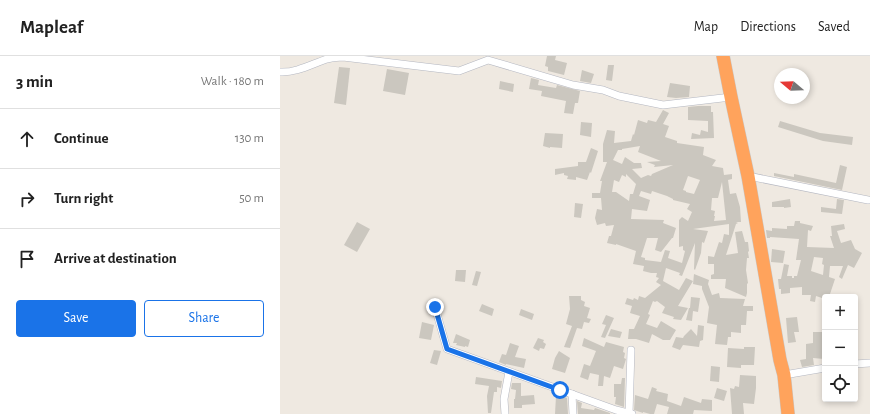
<!DOCTYPE html>
<meta charset="utf-8">
<style>
:root{--surface:#fff;--page:#f6f6f6;--text:#222;--muted:#767676;--line:#e0e0e0;--accent:#1a73e8}
body{margin:0;font-family:"Alegreya Sans",sans-serif;background:var(--page);color:var(--text)}
.controls{position:absolute;right:12px;bottom:12px;display:grid;overflow:hidden;border-radius:4px;box-shadow:0 2px 6px #0003}
.controls button{width:36px;height:36px;display:grid;place-items:center;padding:0;border:0;border-bottom:1px solid var(--line);background:var(--surface);color:var(--text);font:20px sans-serif}
.compass{position:absolute;left:494px;top:12px;width:36px;height:36px;border-radius:50%;background:var(--surface);box-shadow:0 2px 6px #0003;rotate:289deg}
.stop{position:absolute;width:12px;height:12px;margin:-9px;border:3px solid #1a73e8;border-radius:50%;background:#fff}
.stop.end{background:#1a73e8;border-color:#fff;box-shadow:0 1px 4px #0008}
.list{margin:0;padding:0;list-style:none}
h2{display:flex;justify-content:space-between;align-items:center;height:52px;margin:0;padding:0 16px;font-size:17px}
h2 small{font-size:13px;font-weight:400;color:var(--muted)}
.list li{display:grid;grid-template-columns:26px 1fr auto;gap:12px;align-items:center;box-sizing:border-box;height:60px;padding:0 16px;border-top:1px solid var(--line)}
.list b{display:block;font-size:15px;white-space:nowrap}
.list em{font-size:13px;font-style:normal;color:var(--muted)}
.actions{display:flex;gap:8px;padding:12px 16px}
.actions a{flex:1;padding:9px 0;border:1px solid var(--accent);border-radius:4px;text-align:center;font-size:14px;color:var(--accent)}
.actions .main{background:var(--accent);color:#fff}
.icon{flex:none;width:22px;height:22px;fill:none;stroke:currentColor;stroke-width:2;stroke-linecap:round;stroke-linejoin:round}
.map{position:relative;flex:none;width:590px;height:358px;overflow:hidden}
header{display:flex;align-items:center;gap:24px;box-sizing:border-box;height:56px;padding:0 20px;background:var(--surface);border-bottom:1px solid var(--line)}
header strong{font-size:19px}
nav{display:flex;gap:22px;margin-inline-start:auto;font-size:14px}
main{display:flex}
aside{flex:1;background:var(--surface)}
.map>svg:first-child{display:block}
</style>
<header>
<strong>Mapleaf</strong>
<nav><a>Map</a><a>Directions</a><a>Saved</a></nav>
</header>
<main>
<aside>
<h2>3 min<small>Walk · 180 m</small></h2>
<ul class="list">
<li><svg class="icon" aria-label="ahead" viewBox="0 0 24 24"><path d="M12 20V5M6 11l6-6 6 6"/></svg><div><b>Continue</b></div><em>130 m</em></li>
<li><svg class="icon" aria-label="right" viewBox="0 0 24 24"><path d="M7 20v-9h11M14 6l5 5-5 5"/></svg><div><b>Turn right</b></div><em>50 m</em></li>
<li><svg class="icon" aria-label="arrive" viewBox="0 0 24 24"><path d="M6 21V4h12l-3 4 3 4H6"/></svg><div><b>Arrive at destination</b></div></li>
</ul>
<div class="actions"><a class="main">Save</a><a>Share</a></div>
</aside>
<div class="map">
<svg width="590" height="358" viewBox="0 0 590 358">
<rect width="100%" height="100%" fill="#efe9e1"/>
<g fill="#cbc7bf" fill-rule="evenodd">
<path d="M267,0H276L275,4L287,7L284,19L268,15V11L265,10Z"/>
<path d="M328,9H334L332,25L326,24Z"/>
<path d="M59,11L70,12L66,49L54,47Z"/>
<path d="M107,13L129,17L125,39L103,35Z"/>
<path d="M302,14L314,18L311,27L300,25Z"/>
<path d="M251,22L259,24L258,29L276,32L277,29L300,35L298,47H295L293,58L284,57L286,45L261,40L262,35L249,33Z"/>
<path d="M220,25L234,28L233,36L219,33Z"/>
<path d="M390,27L410,30L409,41L396,42L387,41Z"/>
<path d="M418,50H431V56H433L434,82L411,83L412,77L420,79L421,74L428,76V65L408,64V51Z"/>
<path d="M383,54L389,57L383,68L389,70L385,81L397,85V87L424,91L423,99L436,104L432,110L443,112L444,119L452,118V123L448,124L450,138L456,137L460,151L461,166H456L458,167L456,168L446,199L458,197L455,176L462,175L465,186H468L469,195L468,196L469,202H467L466,214L468,227L467,228V237L466,241L445,232L446,223H431V219L434,218V208H428V200L434,201L439,186L442,187L444,178L449,179V168L413,173L428,175L424,187L422,186L421,197L415,214L414,213L415,187L402,220L399,219L400,217L386,212L383,225L399,234L406,222L413,225L398,250L408,252L401,264L393,263L394,261L382,257L385,251L377,245L375,246L373,245L368,258L370,259L366,268L377,272L381,265L396,274L390,284H383L372,278L369,287L356,283H348L349,273H354L360,260L350,257L352,250L345,248L347,242L353,244L354,242L358,244L359,240L365,242L381,229L376,226L379,222L376,221L377,217H371L363,215L364,210L353,208L356,195L336,188V189L327,187L329,180H331L334,169L326,170L325,167L317,169L315,162L317,153L322,154L321,142H312V137H320L322,125H320L327,106H323V88L327,74L335,75L334,87L351,85L353,78L354,79L358,64L367,67L368,64L376,66ZM360,90L358,96L381,105L367,106L375,109L374,111L393,109L372,118L371,120L368,119L361,122L352,113L362,112L361,107H354L345,101L342,108L333,104L338,94H342V93ZM346,118L356,128L353,138H350L349,145L336,136H332L334,124L339,126L342,119L346,121ZM408,120L420,124L414,138L406,136V135L403,134ZM442,126L446,164L434,165L435,160H434L435,155L431,154L432,142H438ZM361,135L371,138L372,135L387,140L393,143V144L410,148L407,153L412,156L408,165L402,161L399,164V191L403,190V194L405,195L402,207L388,202L390,195L385,194L381,206L365,204V202L361,201L367,182H378L375,194L381,196L392,182H393L396,172L383,167L384,164L351,163L352,153L367,155L370,144L359,140Z"/>
<path d="M500,65L540,77L573,81L572,89L543,85L498,71Z"/>
<path d="M301,66L312,67L311,81L300,79Z"/>
<path d="M265,77L283,78L282,92L270,91V92L263,90Z"/>
<path d="M311,92L318,95L311,117L310,116L307,124L296,121V124L287,123L288,120L284,119V117L275,119V113L298,110V106H306Z"/>
<path d="M560,109L567,111L562,134L494,120V117L514,121V118L556,127Z"/>
<path d="M510,143L511,151L504,152V151H492V146Z"/>
<path d="M557,143L564,144L562,158L541,156V151L556,153Z"/>
<path d="M295,147L303,148L301,162L294,161Z"/>
<path d="M515,165H520V167L533,170L531,175L528,174L527,191L554,192L550,180H552L551,170L564,168L565,173L557,175L561,187L571,184L575,193L582,197L574,212L568,209L562,223L559,221L563,210H550L549,221L555,223L549,241H545V243L536,240L535,246L530,245L531,239H522V231L510,232V237L501,238V233H499L498,223H501L504,208L509,209L507,220H512V222H514V220H517L521,204H516L519,183L490,181V182H487L486,174L492,175V172L507,173V170H514ZM534,201L543,202L542,208L544,209L543,219L531,215Z"/>
<path d="M77,166L90,173L77,196L64,189Z"/>
<path d="M492,193L505,195L503,207L491,206Z"/>
<path d="M176,214H186L185,226L175,225Z"/>
<path d="M196,215L201,216L197,230L192,229Z"/>
<path d="M414,218L429,224L428,228L432,239L439,237L440,242L465,243L463,250H473V255H467L466,269H461V277L451,276V281H448L447,289L435,288L437,269L427,267L429,251L422,233V230L413,228Z"/>
<path d="M289,240H301V244L305,246L304,250L310,252L307,262L311,263L309,267L304,266L302,273L297,272L290,292L284,291L292,270L286,268L290,253Z"/>
<path d="M411,241L420,242L418,256L413,255L412,265L406,264L409,252H410Z"/>
<path d="M202,248L214,253L212,260L199,255Z"/>
<path d="M241,253L254,258L252,264L239,259Z"/>
<path d="M326,259L334,262L325,282L321,281L326,269L322,268Z"/>
<path d="M517,261L519,276H514L516,286L508,287L506,262Z"/>
<path d="M142,266L154,269L151,284L139,282Z"/>
<path d="M418,269L424,270L423,284L420,285L419,291L403,289L400,294L392,291L396,281L403,282L404,280L411,273L417,280Z"/>
<path d="M331,273L342,276L340,282L328,280Z"/>
<path d="M533,276H545L544,303L533,302L534,309L522,311L520,304L526,303V288L533,287Z"/>
<path d="M176,278L190,284L188,291L185,290V291L176,289L177,287H173Z"/>
<path d="M258,282L264,284L263,286L266,288L264,293L260,292L259,295L253,292Z"/>
<path d="M304,282L324,291L326,286L344,291L343,296L345,297L344,302L346,303L343,313L334,310L330,322L324,320L323,330H318L319,319L310,317L308,324L300,321L304,308L310,310L316,295L302,290Z"/>
<path d="M230,287L239,290L235,301L246,303L244,312L226,308V309L219,306L222,298L226,299Z"/>
<path d="M464,291H475L474,309H461V312L447,311L448,292L464,293Z"/>
<path d="M154,294L161,295L157,309L150,307Z"/>
<path d="M279,295L290,302L285,317L272,313L275,302Z"/>
<path d="M431,310L440,311L439,326L430,325Z"/>
<path d="M460,319L476,320V332L474,348L463,347L464,358H452L450,332L454,333L455,330L459,331Z"/>
<path d="M196,321L222,325L221,332L217,331V336H214L211,357H208L207,340L209,330L195,328Z"/>
<path d="M342,322H345L344,351L335,348L336,341H334V328H341Z"/>
<path d="M232,327H241V340L254,339L255,348L242,349V352H234V343H235L236,334L231,333Z"/>
<path d="M372,331L377,333L376,335L388,338L387,345L401,350L404,341L421,347L422,343L432,344V355L414,354L413,358H387L389,351L377,348L374,358H370L363,356V357L354,354L355,339L368,343Z"/>
<path d="M437,332L447,335L444,345L434,342Z"/>
<path d="M276,340H283L287,342L288,358H275Z"/>
<path d="M297,345L302,347L301,352L314,354L315,352L330,357V358H298Z"/>
</g>
<g fill="none" stroke-linecap="round" stroke-linejoin="round">
<g stroke="#b4b7c1" stroke-width="8">
<g id="street">
<path d="M0,16C16,17 32,8 47,3C52,2 58,1 63,1L179,15L208,4L293,29L323,34L339,40L383,49L451,41"/>
<path d="M468,120L588,144"/>
<path d="M155,251L167,293L336,354L352,358"/>
<path d="M575,308L590,307"/>
<path d="M504,319L545,312"/>
<path d="M292,338L293,358"/>
<path d="M225,358L224,343L229,316"/>
<path d="M349,358L351,294"/>
</g>
</g>
<g stroke="#c9c9c9" stroke-width="14">
<path id="highway" d="M443,0L451,41L468,120L500,304L504,319L508,358"/>
</g>
<use href="#street" stroke="#fff" stroke-width="7"/>
<use href="#highway" stroke="#ffa35c" stroke-width="13"/>
</g>
<g fill="none" stroke-linecap="round" stroke-linejoin="round">
<path stroke="#1a73e8" stroke-width="5" d="M155,251L167,293L280,334"/>
</g>
</svg>
<div class="controls">
<button>+</button>
<button>−</button>
<button><svg class="icon" aria-label="locate" viewBox="0 0 24 24"><circle cx="12" cy="12" r="6"/><path d="M12 2v4M12 18v4M2 12h4M18 12h4"/></svg></button>
</div>
<svg class="compass" viewBox="-18 -18 36 36"><path d="M0-13l5 13h-10z" fill="#e53935"/><path d="M0 13l5-13h-10z" fill="#767676"/></svg>
<div class="stop" style="left:280px;top:334px"></div>
<div class="stop end" style="left:155px;top:251px"></div>
</div>
</main>
